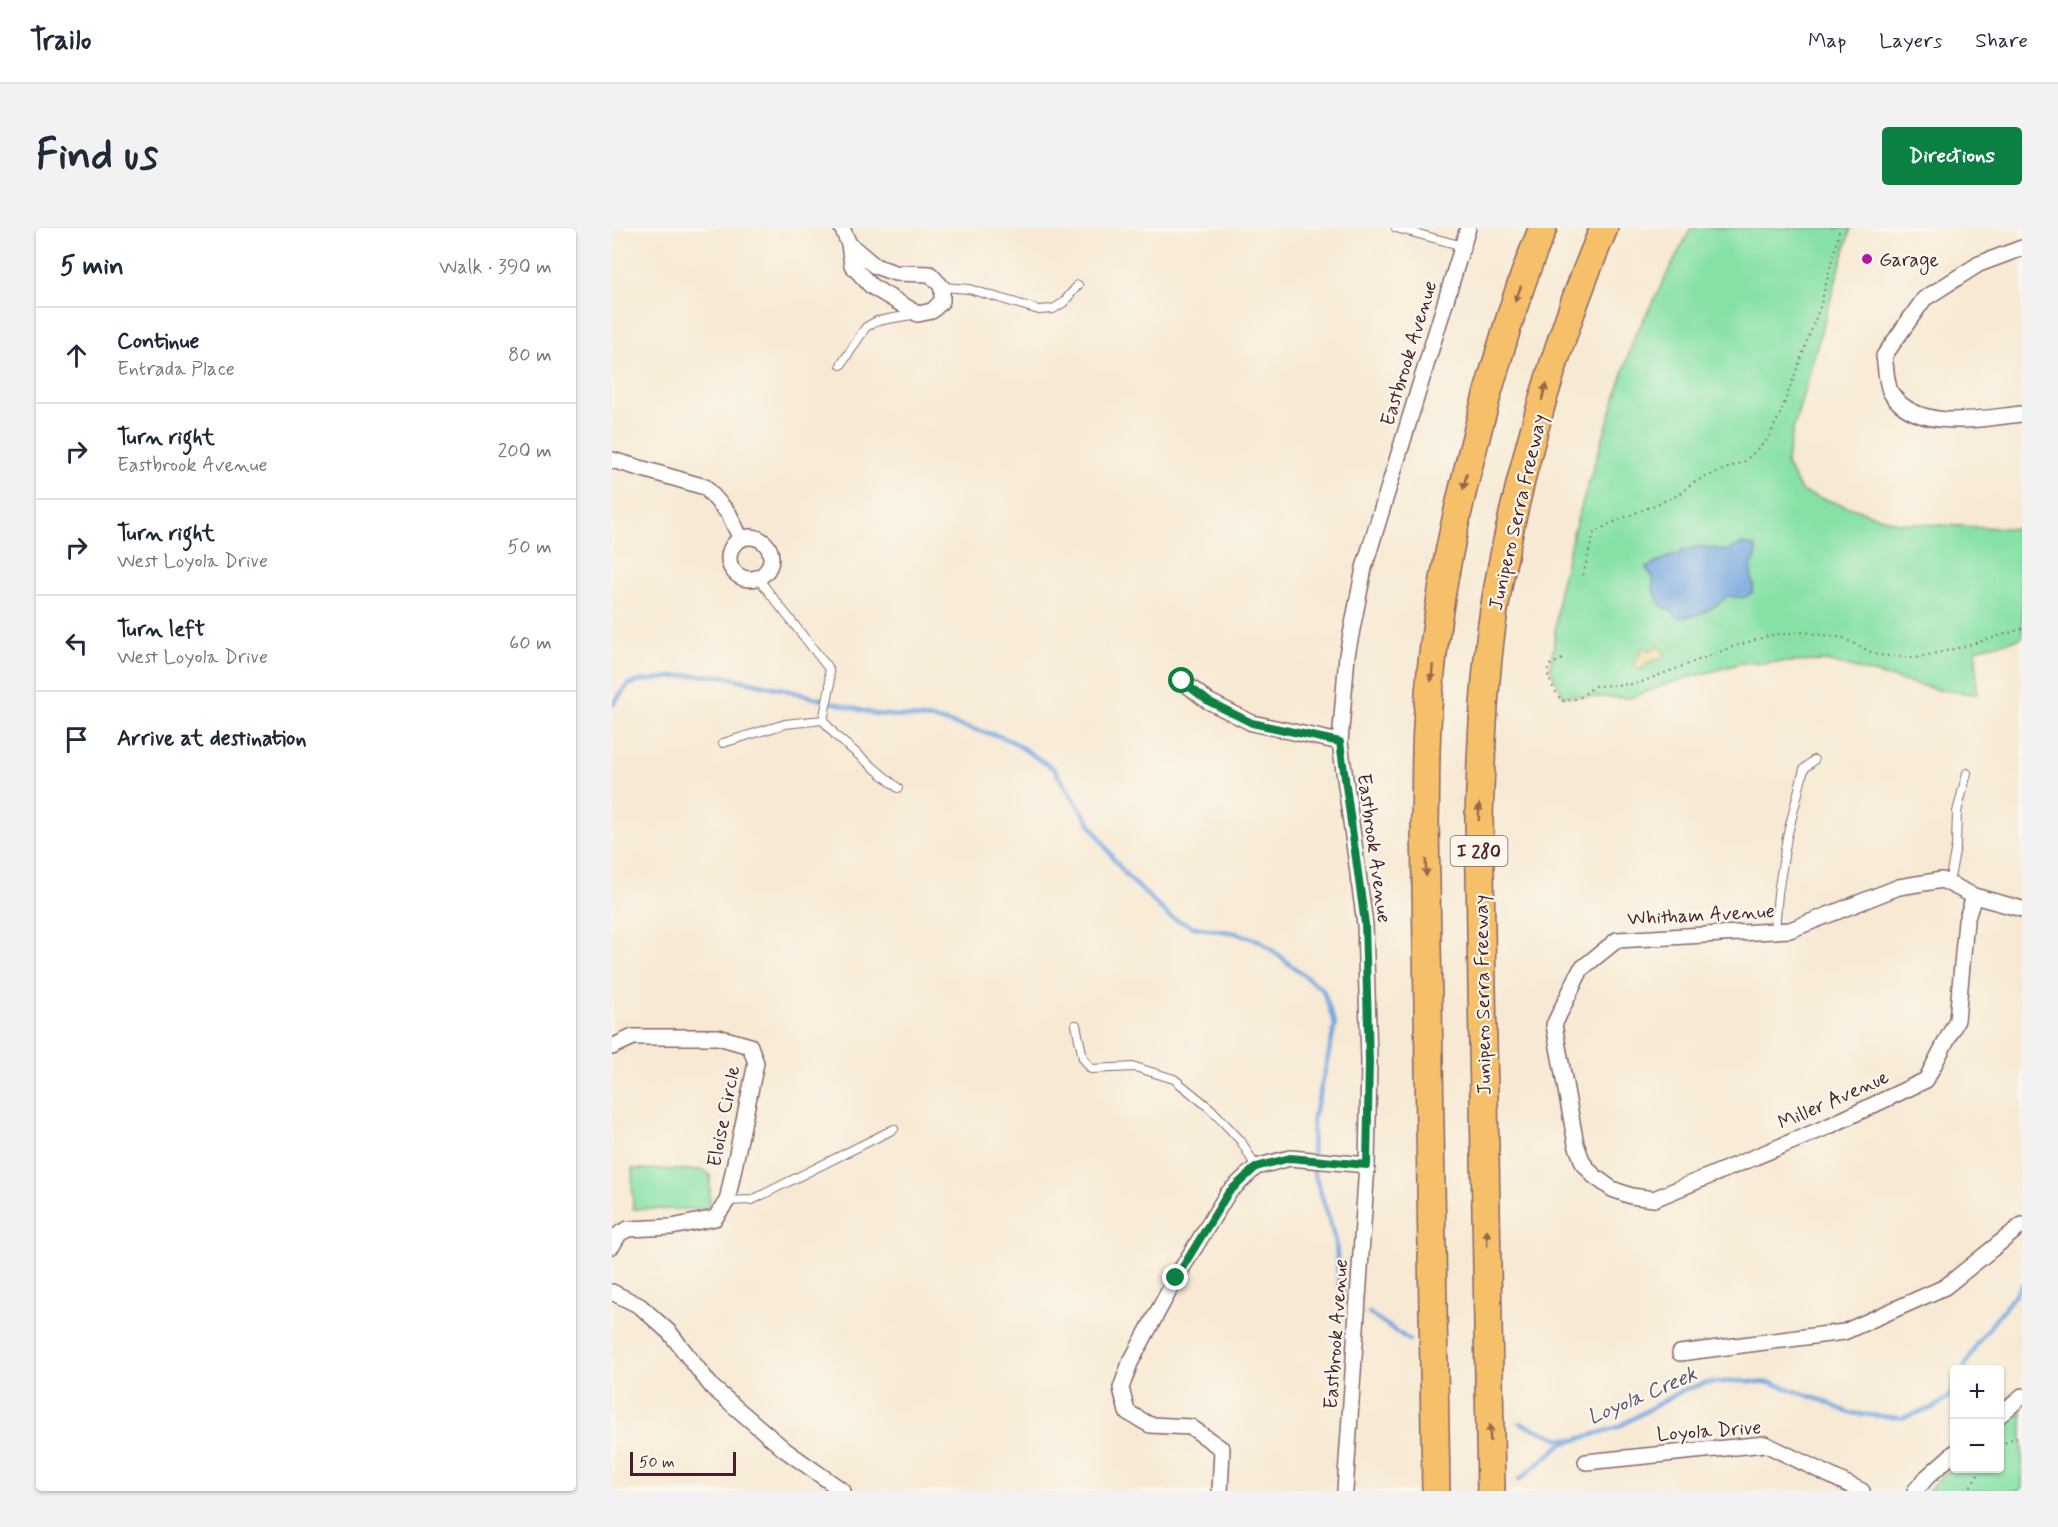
<!DOCTYPE html>
<meta charset="utf-8">
<style>
:root{--surface:#fff;--page:#f2f2f3;--text:#1f2937;--muted:#747a83;--line:#e0e1e3;--accent:#0b8043}
body{margin:0;font-family:Mynerve,sans-serif;background:var(--page);color:var(--text)}
.controls{position:absolute;right:18px;bottom:18px;display:grid;overflow:hidden;border-radius:6px;box-shadow:0 2px 4px #0004}
.controls button{width:54px;height:54px;display:grid;place-items:center;padding:0;border:0;border-bottom:2px solid var(--line);background:var(--surface);color:var(--text);font:30px sans-serif}
.scale{position:absolute;left:18px;bottom:15px;width:106px;box-sizing:border-box;padding-left:6px;border:3px solid #4a1f2b;border-top:0;font-size:16px;line-height:21px;white-space:nowrap;color:#4a1f2b;-webkit-text-stroke:4px #fbf7ec;paint-order:stroke}
.stop{position:absolute;width:18px;height:18px;margin:-14px;border:4px solid #0b8043;border-radius:50%;background:#fff}
.stop.end{background:#0b8043;border-color:#fff;box-shadow:0 2px 6px #0008}
.list{margin:0;padding:0;list-style:none}
h2{display:flex;justify-content:space-between;align-items:center;height:78px;margin:0;padding:0 24px;font-size:26px}
h2 small{font-size:20px;font-weight:400;color:var(--muted)}
.list li{display:grid;grid-template-columns:39px 1fr auto;gap:18px;align-items:center;box-sizing:border-box;height:96px;padding:0 24px;border-top:2px solid var(--line)}
.list b{display:block;font-size:22px;white-space:nowrap}
.list p{margin:0;font-size:20px;white-space:nowrap;color:var(--muted)}
.list em{font-size:20px;font-style:normal;color:var(--muted)}
.icon{flex:none;width:33px;height:33px;fill:none;stroke:currentColor;stroke-width:2;stroke-linecap:round;stroke-linejoin:round}
.map{position:relative;flex:none;width:1410px;height:1263px;overflow:hidden;border-radius:6px}
header{display:flex;align-items:center;gap:36px;box-sizing:border-box;height:84px;padding:0 30px;background:var(--surface);border-bottom:2px solid var(--line)}
header strong{font-size:28px}
nav{display:flex;gap:33px;margin-inline-start:auto;font-size:21px}
.intro{display:flex;align-items:center;justify-content:space-between;box-sizing:border-box;height:144px;padding:0 36px}
h1{margin:0;font-size:42px}
.button{padding:15px 27px;border-radius:6px;background:var(--accent);color:#fff;font-size:21px;font-weight:700}
main{display:flex;gap:36px;padding:0 36px}
aside{flex:1;background:var(--surface);border-radius:6px;box-shadow:0 2px 4px #0004}
.map>svg:first-child{display:block}
</style>
<header>
<strong>Trailo</strong>
<nav><a>Map</a><a>Layers</a><a>Share</a></nav>
</header>
<div class="intro"><h1>Find us</h1><a class="button">Directions</a></div>
<main>
<aside>
<h2>5 min<small>Walk · 390 m</small></h2>
<ul class="list">
<li><svg class="icon" aria-label="ahead" viewBox="0 0 24 24"><path d="M12 20V5M6 11l6-6 6 6"/></svg><div><b>Continue</b><p>Entrada Place</p></div><em>80 m</em></li>
<li><svg class="icon" aria-label="right" viewBox="0 0 24 24"><path d="M7 20v-9h11M14 6l5 5-5 5"/></svg><div><b>Turn right</b><p>Eastbrook Avenue</p></div><em>200 m</em></li>
<li><svg class="icon" aria-label="right" viewBox="0 0 24 24"><path d="M7 20v-9h11M14 6l5 5-5 5"/></svg><div><b>Turn right</b><p>West Loyola Drive</p></div><em>50 m</em></li>
<li><svg class="icon" aria-label="left" viewBox="0 0 24 24"><path d="M17 20v-9H6M10 6l-5 5 5 5"/></svg><div><b>Turn left</b><p>West Loyola Drive</p></div><em>60 m</em></li>
<li><svg class="icon" aria-label="arrive" viewBox="0 0 24 24"><path d="M6 21V4h12l-3 4 3 4H6"/></svg><div><b>Arrive at destination</b></div></li>
</ul>
</aside>
<div class="map">
<svg width="1410" height="1263" viewBox="0 0 1410 1263">
<rect width="100%" height="100%" fill="#fbf7ec"/>
<filter id="ink" filterUnits="userSpaceOnUse"><feTurbulence type="fractalNoise" baseFrequency=".0167" numOctaves="2"/><feDisplacementMap in="SourceGraphic" scale="12" xChannelSelector="R" yChannelSelector="G"/><feConvolveMatrix kernelMatrix="1 2 1 2 8 2 1 2 1" color-interpolation-filters="sRGB"/></filter>
<filter id="wash" filterUnits="userSpaceOnUse"><feTurbulence type="fractalNoise" baseFrequency=".008" numOctaves="4" result="noise"/><feDisplacementMap in="SourceGraphic" scale="24" xChannelSelector="R" yChannelSelector="G"/><feGaussianBlur stdDeviation="1.35" result="paint"/><feColorMatrix in="noise" values="0 0 0 0 0 0 0 0 0 0 0 0 0 0 0 0 0 1.4 0 .05"/><feComposite in="paint" operator="in"/></filter>
<g filter="url(#wash)">
<rect width="100%" height="100%" fill="#f7e9d3"/>
<g fill="#86e1a7" stroke="#688069" stroke-width="1.5">
<path d="M1079,0H1239L1181,202L1174,236L1190,264L1286,295L1410,301V410L1364,421L1365,466L1327,462L1214,433L1130,435L1058,455L1018,470L951,468L938,440L942,415L947,363L962,302L1022,110Z"/>
<path d="M20,941L91,942L98,947V976L92,981H21Z"/>
<path d="M1410,1181V1263H1315L1342,1238V1240H1388V1200Z"/>
</g>
<path fill="#eeda9e" stroke="#9c7c64" stroke-width="1.5" d="M1044,418L1051,422L1053,429L1034,435L1032,440L1026,441L1022,438L1024,434L1022,432L1029,426L1027,424L1028,421H1035L1039,423Z"/>
<path fill="#73a7e0" stroke="#5e6386" stroke-width="1.5" d="M1130,316L1142,318C1147,326 1144,329 1140,336C1137,343 1140,350 1142,357L1140,365L1131,370L1116,368C1101,381 1083,392 1064,389L1060,383L1049,378L1041,360V349L1034,340L1056,329L1066,327L1071,322L1089,318L1115,323Z"/>
<g fill="none" stroke-linecap="round" stroke-linejoin="round">
<g stroke="#73a7e0" stroke-width="4.5">
<path d="M0,477L16,457L28,453L77,447L111,448L174,462L263,486L322,491L387,508L401,514L442,541L501,630L515,648L558,689L582,699L624,705L648,713L711,762L723,797L708,865L701,889L700,938L724,1013L727,1057L732,1064"/>
<path d="M757,1085L797,1112"/>
<path d="M1351,1142L1364,1117L1410,1057"/>
<path d="M908,1195L949,1211H959"/>
<path d="M907,1252L950,1216L1006,1199L1071,1162L1094,1155L1128,1153L1160,1155L1212,1173L1237,1185L1290,1190L1323,1179L1339,1167L1342,1158"/>
</g>
</g>
</g>
<g filter="url(#ink)">
<g fill="none" stroke-linecap="round" stroke-linejoin="round">
<g stroke="#876666" stroke-width="10">
<g id="service">
<path d="M784,0L851,18"/>
<path d="M330,59L357,61L427,82L441,81L451,75L466,57"/>
<path d="M229,137L254,99L265,93L305,86"/>
<path d="M145,349L217,441L218,459L211,492L224,508L286,560"/>
<path d="M111,515L173,496L211,492"/>
<path d="M1337,655L1344,618L1345,584L1355,545"/>
<path d="M1163,703L1166,665L1175,609L1192,541L1202,532"/>
<path d="M464,797L471,830L479,841L523,839L562,851L599,881L629,913L644,939"/>
<path d="M115,973L140,972L282,901"/>
</g>
</g>
<g stroke="#876666" stroke-width="18">
<g id="minor">
<path d="M230,0L237,16L240,37L259,58L306,86L320,83L330,73V59L318,46L283,45L263,38L237,16"/>
<path d="M1410,20L1367,36L1312,71L1272,128C1274,139 1274,156 1279,165C1305,205 1370,190 1410,186"/>
<path d="M0,232L93,259L117,286L129,311"/>
<circle cx="138" cy="330" r="21"/>
<path d="M570,453L596,473L640,495L728,514"/>
<path d="M1362,668L1354,693L1345,792L1314,852L1215,899L1042,971L1019,968L1000,961L982,948L971,935L964,916L942,797L969,741L1005,712L1178,702L1287,659L1330,652L1362,668L1410,681"/>
<path d="M0,819L21,809H106L138,818L144,835L115,973L103,990L60,999L16,1001L7,1006L0,1018"/>
<path d="M0,1064L28,1078L58,1105L100,1159L173,1222L231,1263"/>
<path d="M1068,1125L1232,1104L1333,1059L1410,997"/>
<path d="M1388,1187L1410,1168"/>
<path d="M974,1234L1153,1216L1250,1263"/>
<path d="M608,1263L610,1221L579,1199L538,1197L515,1184L509,1160L518,1135L564,1050L616,965L644,939L678,930L755,937"/>
<path d="M733,1263L755,937L757,833L753,696L728,514L735,427L752,340L856,0"/>
<path d="M1303,1263L1315,1249L1342,1225"/>
</g>
</g>
<g stroke="#876666" stroke-width="30">
<g id="motorway">
<path d="M824,1263L813,594C814,562 813,530 815,499C820,385 846,273 876,164C892,109 908,53 931,0"/>
<path d="M879,1263L867,590C869,531 871,471 878,412C883,369 892,325 902,282C924,186 953,91 992,0"/>
</g>
</g>
<g stroke="#876666" stroke-width="2" stroke-dasharray="1.5 4.5" stroke-linecap="butt">
<path d="M971,347L982,305L997,296L1064,268L1084,253L1133,233L1156,211L1169,184L1209,76L1228,0"/>
<path d="M950,431L938,437L936,442V449L943,463L949,472L952,473L967,470L983,458L1024,456L1123,418L1160,407L1192,404L1231,410L1265,427L1304,430L1350,419L1410,401"/>
<path d="M1388,1218L1401,1210L1410,1207"/>
<path d="M1355,1263L1371,1240"/>
</g>
<use href="#service" stroke="#fff" stroke-width="8"/>
<use href="#minor" stroke="#fff" stroke-width="15"/>
<use href="#motorway" stroke="#f6c06b" stroke-width="27"/>
</g>
<defs><path id="oneway-solid" d="M-6-.8H1V-3.2L6.5 0L1 3.2V.8H-6Z" transform="scale(1.5)"/></defs>
<g fill="#976748">
<use href="#oneway-solid" transform="translate(906 66) rotate(110)"/>
<use href="#oneway-solid" transform="translate(932 164) rotate(-75)"/>
<use href="#oneway-solid" transform="translate(853 253) rotate(103)"/>
<use href="#oneway-solid" transform="translate(820 445) rotate(96)"/>
<use href="#oneway-solid" transform="translate(867 584) rotate(-89)"/>
<use href="#oneway-solid" transform="translate(814 640) rotate(89)"/>
<use href="#oneway-solid" transform="translate(875 1010) rotate(-91)"/>
<use href="#oneway-solid" transform="translate(878 1205) rotate(-91)"/>
</g>
</g>
<g fill="none" stroke-linecap="round" stroke-linejoin="round" filter="url(#ink)">
<path stroke="#0b8043" stroke-width="8" d="M564,1050L616,965L644,939L678,930L755,937L757,833L753,696L728,514L640,495L596,473L570,453"/>
</g>
<circle fill="#b5179e" stroke="#fbf7ec" stroke-width="2" cx="1255" cy="31" r="6"/>
<g text-anchor="middle" stroke-width="4.5" stroke-linejoin="round" paint-order="stroke">
<rect fill="#fbf7ec" stroke="#7f6065" stroke-width="1.5" x="838.5" y="608" width="57" height="30" rx="4.5"/>
<g font-size="18" font-weight="bold" fill="#4a1f2b">
<text x="867" y="629">I 280</text>
</g>
<g font-size="20" fill="#4a1f2b" stroke="#fbf7ec" text-anchor="start">
<text x="1267" y="38">Garage</text>
</g>
<g font-size="20" fill="#4a1f2b" stroke="#fbf7ec">
<text transform="translate(796 125) rotate(-73)" y="7">Eastbrook Avenue</text>
<text transform="translate(905 284) rotate(-77)" y="7">Junipero Serra Freeway</text>
<text transform="translate(763 620) rotate(82)" y="7">Eastbrook Avenue</text>
<text transform="translate(1089 686) rotate(-3)" y="7">Whitham Avenue</text>
<text transform="translate(870 767) rotate(-91)" y="7">Junipero Serra Freeway</text>
<text transform="translate(1221 871) rotate(-24)" y="7">Miller Avenue</text>
<text transform="translate(111 888) rotate(-79)" y="7">Eloise Circle</text>
<text transform="translate(723 1106) rotate(-86)" y="7">Eastbrook Avenue</text>
<text transform="translate(1097 1202) rotate(-4)" y="7">Loyola Drive</text>
</g>
<g font-size="21" font-style="italic" fill="#5a5573" stroke="#fbf7ec">
<text transform="translate(1030 1167) rotate(-23)" y="7">Loyola Creek</text>
</g>
</g>
</svg>
<div class="controls">
<button>+</button>
<button>−</button>
</div>
<div class="scale">50 m</div>
<div class="stop" style="left:570px;top:453px"></div>
<div class="stop end" style="left:564px;top:1050px"></div>
</div>
</main>
